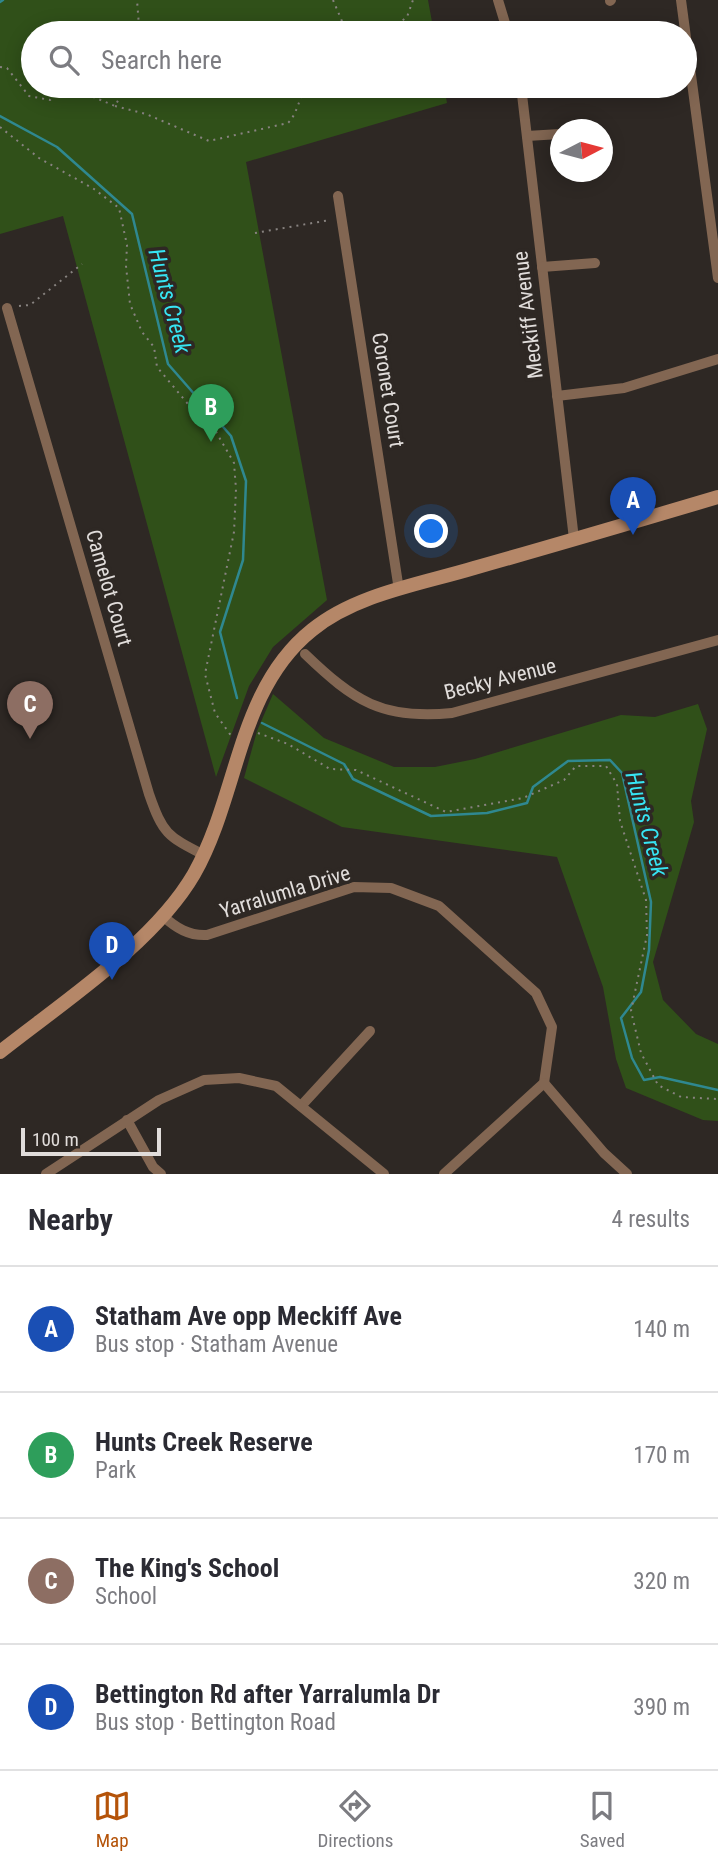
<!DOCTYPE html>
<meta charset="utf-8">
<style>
:root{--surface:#fff;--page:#f2f2f3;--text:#2b2b33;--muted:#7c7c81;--line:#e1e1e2;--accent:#b45309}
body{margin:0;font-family:"Roboto Condensed",sans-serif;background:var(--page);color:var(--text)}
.compass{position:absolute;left:550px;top:119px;width:63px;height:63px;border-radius:50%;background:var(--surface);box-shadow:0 4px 18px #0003;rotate:84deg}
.scale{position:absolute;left:21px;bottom:18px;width:140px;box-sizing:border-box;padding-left:7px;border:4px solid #e1dddb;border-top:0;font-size:19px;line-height:24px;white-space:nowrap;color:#e1dddb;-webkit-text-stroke:5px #2e2824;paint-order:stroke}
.you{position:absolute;left:432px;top:532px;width:24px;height:24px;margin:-18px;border:5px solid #fff;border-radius:50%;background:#1a73e8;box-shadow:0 0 0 10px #1a73e833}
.badge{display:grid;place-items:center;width:46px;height:46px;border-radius:50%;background:var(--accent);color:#fff;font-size:23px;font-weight:700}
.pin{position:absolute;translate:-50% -58px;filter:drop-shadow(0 2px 4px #0008)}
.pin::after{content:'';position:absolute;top:37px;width:24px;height:21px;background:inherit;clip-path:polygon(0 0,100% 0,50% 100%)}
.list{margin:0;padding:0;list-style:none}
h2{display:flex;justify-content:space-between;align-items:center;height:91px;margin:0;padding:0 28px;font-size:30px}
h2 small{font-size:23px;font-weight:400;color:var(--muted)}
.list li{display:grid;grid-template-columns:46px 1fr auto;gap:21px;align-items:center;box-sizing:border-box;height:126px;padding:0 28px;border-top:2px solid var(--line)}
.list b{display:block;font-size:26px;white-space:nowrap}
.list p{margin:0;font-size:23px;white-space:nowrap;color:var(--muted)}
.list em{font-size:23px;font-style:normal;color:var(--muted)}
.icon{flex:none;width:38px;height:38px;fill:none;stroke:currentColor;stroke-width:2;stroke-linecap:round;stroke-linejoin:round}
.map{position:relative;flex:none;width:718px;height:1174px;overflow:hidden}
.search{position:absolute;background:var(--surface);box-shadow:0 4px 18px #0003;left:21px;right:21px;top:21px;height:77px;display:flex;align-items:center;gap:18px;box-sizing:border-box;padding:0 24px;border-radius:38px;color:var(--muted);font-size:26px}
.sheet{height:595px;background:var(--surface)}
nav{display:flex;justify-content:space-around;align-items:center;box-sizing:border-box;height:98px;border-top:2px solid var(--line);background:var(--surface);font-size:19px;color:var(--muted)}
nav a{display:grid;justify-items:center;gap:4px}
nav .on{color:var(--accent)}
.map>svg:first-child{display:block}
</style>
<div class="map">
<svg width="718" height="1174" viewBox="0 0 718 1174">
<rect width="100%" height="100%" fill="#2e2824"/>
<g fill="#305019">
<path d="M0,0H428L434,33H33V86H444L447,103L246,162L327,600L273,647L249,686L216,777L63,216L0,234Z"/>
<path d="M273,694L324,738L394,767H435L475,759L621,715L655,717L698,704L707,729L691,801L694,822L653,962L663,1000L696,1034L718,1044V1121L703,1120L626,1088L616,1059L603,987L557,857L342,827L244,778L257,731Z"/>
</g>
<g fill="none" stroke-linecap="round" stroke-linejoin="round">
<g stroke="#2f8890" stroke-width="2.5">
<path d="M0,2L3,0"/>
<path d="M0,116L57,147L132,214L168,364L231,436L246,481L243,560L220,632L237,698"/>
<path d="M262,723L344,764L353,779L431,816L487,813L527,803L533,787L568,761L610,760L622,773L651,902L649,950L641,992L621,1018L632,1058L644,1080L660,1077L718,1090"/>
</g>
<g stroke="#888380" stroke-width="2" stroke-dasharray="2 5" stroke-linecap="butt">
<path d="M333,0L347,33"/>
<path d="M136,33L139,26L137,0"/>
<path d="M386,33L407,17L413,0"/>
<path d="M0,67L7,68L29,96L50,100L64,86"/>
<path d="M67,86L115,106L126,86"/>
<path d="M115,106L146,114L209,141L288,123C298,113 298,98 308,86"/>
<path d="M0,127L39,158L94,189L119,208L127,245L126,266L130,304L142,332L154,347L157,367L193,410L215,430L234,463L236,489L234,532L205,674L215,713L232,737"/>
<path d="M255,233L330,220"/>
<path d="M19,306L30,305L82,264"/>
<path d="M258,733L288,744L330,769L356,770L446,812L523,798L564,780L576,766H606L617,784L620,821L646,900L647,935L631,1011L641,1053L658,1085L681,1097L718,1099"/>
</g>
<g stroke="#826652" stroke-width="10">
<path d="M498,0L508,33"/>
<path d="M681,0L718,278"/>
<path d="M610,1L611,0"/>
<path d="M521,86L574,539"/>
<path d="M527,136L560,134"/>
<path d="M338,196L399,590"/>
<path d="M542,267L595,263"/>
<path d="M7,308L149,794C163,834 167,836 204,855"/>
<path d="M557,396L624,388L718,359"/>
<path d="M305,654C354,701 382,720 452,713L718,640"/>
<path d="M163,916C176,928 189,936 207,935L354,887L391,888L439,906L536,993L552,1027L544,1083L444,1174"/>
<path d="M544,1083L604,1153L627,1174"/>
<path d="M301,1106L370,1031"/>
<path d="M127,1120L153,1167L161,1174"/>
<path d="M46,1174L159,1100L204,1080L239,1078L276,1086L384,1174"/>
</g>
<path stroke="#b58768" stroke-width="14" d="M0,1052C63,1002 154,943 194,874C239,795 237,690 312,630C356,594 421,584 474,568C556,545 637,521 718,497"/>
</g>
<g text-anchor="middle" stroke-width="7" stroke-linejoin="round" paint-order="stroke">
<g font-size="21" fill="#e1dddb" stroke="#2e2824">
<text transform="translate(528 315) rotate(-97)" y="7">Meckiff Avenue</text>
<text transform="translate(388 390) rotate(81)" y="7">Coronet Court</text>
<text transform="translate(109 588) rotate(74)" y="7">Camelot Court</text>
<text transform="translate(500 679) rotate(-14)" y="7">Becky Avenue</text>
<text transform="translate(285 892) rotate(-17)" y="7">Yarralumla Drive</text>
</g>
<g font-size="23" font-style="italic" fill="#37e5f3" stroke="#2e2824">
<text transform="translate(170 301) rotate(75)" y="8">Hunts Creek</text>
<text transform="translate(647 824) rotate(75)" y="8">Hunts Creek</text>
</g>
</g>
</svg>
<svg class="compass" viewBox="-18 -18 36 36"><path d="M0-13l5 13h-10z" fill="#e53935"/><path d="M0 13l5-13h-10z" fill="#7c7c81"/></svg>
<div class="scale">100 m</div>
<div class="you"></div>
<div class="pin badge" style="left:633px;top:535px;background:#1a4fb4">A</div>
<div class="pin badge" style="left:211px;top:442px;background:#2e9e5b">B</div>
<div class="pin badge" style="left:30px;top:739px;background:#8d6e63">C</div>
<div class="pin badge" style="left:112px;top:980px;background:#1a4fb4">D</div>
<div class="search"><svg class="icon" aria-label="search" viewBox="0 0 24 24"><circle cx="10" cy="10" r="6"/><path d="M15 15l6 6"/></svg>Search here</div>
</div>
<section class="sheet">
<h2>Nearby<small>4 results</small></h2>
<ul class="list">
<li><span class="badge" style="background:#1a4fb4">A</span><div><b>Statham Ave opp Meckiff Ave</b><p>Bus stop · Statham Avenue</p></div><em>140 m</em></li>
<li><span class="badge" style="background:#2e9e5b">B</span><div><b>Hunts Creek Reserve</b><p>Park</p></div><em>170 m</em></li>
<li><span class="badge" style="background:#8d6e63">C</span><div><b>The King's School</b><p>School</p></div><em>320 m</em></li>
<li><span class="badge" style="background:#1a4fb4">D</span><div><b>Bettington Rd after Yarralumla Dr</b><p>Bus stop · Bettington Road</p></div><em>390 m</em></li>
</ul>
</section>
<nav>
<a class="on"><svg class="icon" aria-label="map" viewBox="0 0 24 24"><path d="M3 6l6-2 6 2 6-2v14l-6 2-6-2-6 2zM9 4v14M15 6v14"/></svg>Map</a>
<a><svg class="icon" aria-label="directions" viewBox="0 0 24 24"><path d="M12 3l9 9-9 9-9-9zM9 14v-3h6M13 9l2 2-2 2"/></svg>Directions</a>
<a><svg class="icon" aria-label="saved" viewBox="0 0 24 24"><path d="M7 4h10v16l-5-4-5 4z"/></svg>Saved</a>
</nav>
